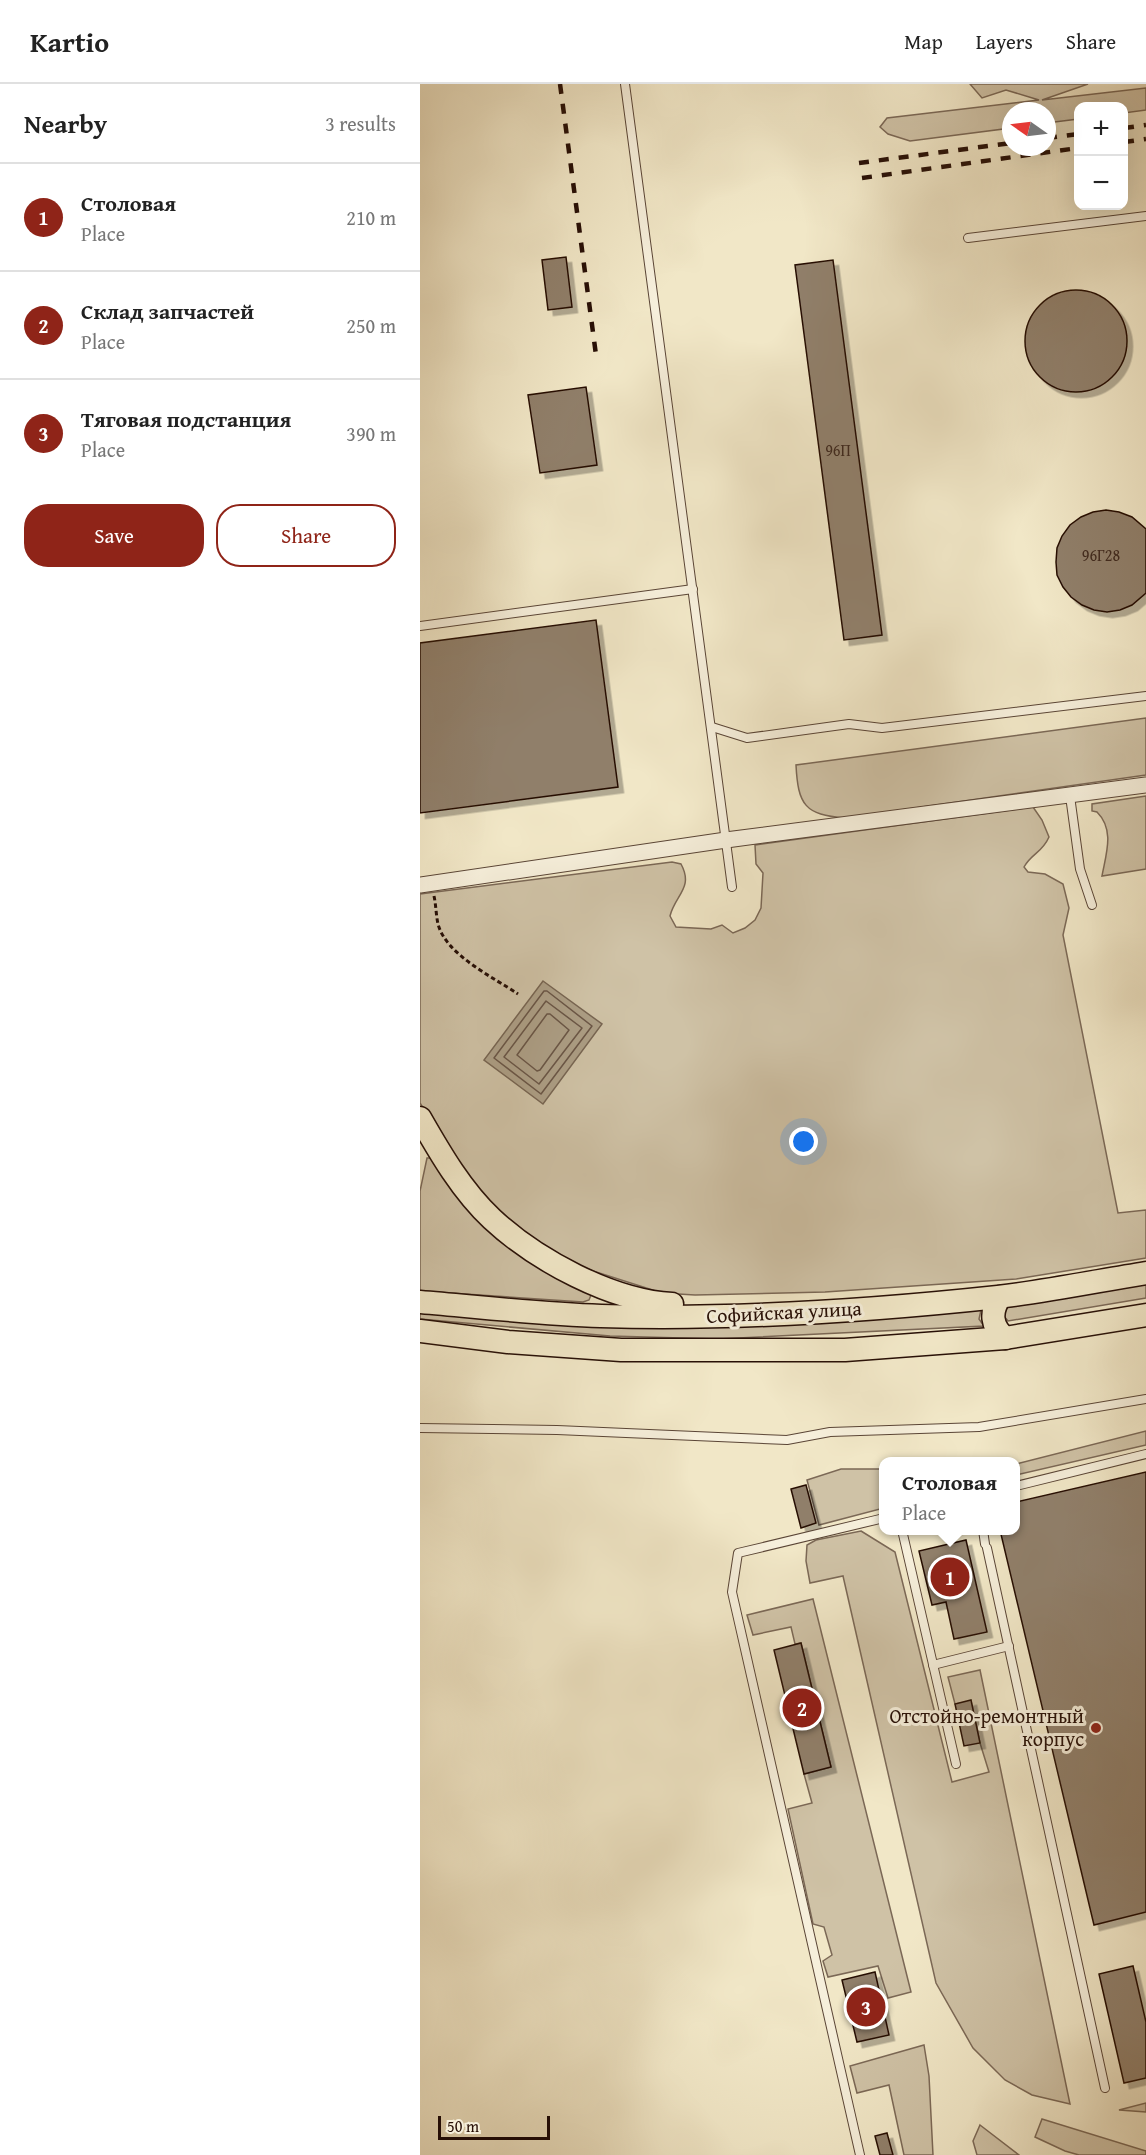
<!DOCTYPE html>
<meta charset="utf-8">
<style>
:root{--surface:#fff;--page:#f6f6f6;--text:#222;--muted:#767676;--line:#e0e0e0;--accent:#8f2418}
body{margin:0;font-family:"Gentium Book Plus",serif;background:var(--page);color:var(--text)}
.controls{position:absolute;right:18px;top:18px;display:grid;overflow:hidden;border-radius:12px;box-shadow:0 6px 24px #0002}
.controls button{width:54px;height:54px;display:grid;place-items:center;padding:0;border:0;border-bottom:2px solid var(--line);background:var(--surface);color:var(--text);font:30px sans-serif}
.compass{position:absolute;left:582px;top:18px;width:54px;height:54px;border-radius:50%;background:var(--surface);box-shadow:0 6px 24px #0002;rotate:284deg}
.scale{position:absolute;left:18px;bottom:15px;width:112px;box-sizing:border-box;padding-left:6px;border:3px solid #270f06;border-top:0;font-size:16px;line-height:21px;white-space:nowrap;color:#270f06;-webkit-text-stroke:4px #f6efdb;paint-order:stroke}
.you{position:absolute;left:384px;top:1058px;width:21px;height:21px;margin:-15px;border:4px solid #fff;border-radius:50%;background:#1a73e8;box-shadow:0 0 0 9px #1a73e833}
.badge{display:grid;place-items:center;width:39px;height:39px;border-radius:50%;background:var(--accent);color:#fff;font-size:20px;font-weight:700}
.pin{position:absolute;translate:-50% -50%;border:3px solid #fff;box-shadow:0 2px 6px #0006}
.popup{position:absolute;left:459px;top:1373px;width:141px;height:78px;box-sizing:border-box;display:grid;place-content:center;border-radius:12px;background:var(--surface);filter:drop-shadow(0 2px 4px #0005);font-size:20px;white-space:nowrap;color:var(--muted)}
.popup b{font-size:22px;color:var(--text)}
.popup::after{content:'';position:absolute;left:50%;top:100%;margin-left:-12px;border:12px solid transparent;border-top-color:var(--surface)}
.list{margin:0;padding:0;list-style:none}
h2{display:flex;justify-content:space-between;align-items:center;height:78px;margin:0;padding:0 24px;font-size:26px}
h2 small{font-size:20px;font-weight:400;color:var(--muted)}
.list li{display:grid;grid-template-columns:39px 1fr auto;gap:18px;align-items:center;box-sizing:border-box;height:108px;padding:0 24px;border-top:2px solid var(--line)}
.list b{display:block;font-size:22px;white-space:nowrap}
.list p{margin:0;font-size:20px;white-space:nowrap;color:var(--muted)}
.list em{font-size:20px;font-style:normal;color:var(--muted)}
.actions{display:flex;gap:12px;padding:18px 24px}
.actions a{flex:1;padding:14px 0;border:2px solid var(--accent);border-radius:24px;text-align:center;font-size:21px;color:var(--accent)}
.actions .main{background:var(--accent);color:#fff}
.map{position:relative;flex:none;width:726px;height:2071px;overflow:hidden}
header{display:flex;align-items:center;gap:36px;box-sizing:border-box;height:84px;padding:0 30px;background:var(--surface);border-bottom:2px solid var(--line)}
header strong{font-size:28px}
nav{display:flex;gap:33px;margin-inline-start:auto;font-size:21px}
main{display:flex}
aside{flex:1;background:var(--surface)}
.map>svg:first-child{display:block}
</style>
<header>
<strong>Kartio</strong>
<nav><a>Map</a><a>Layers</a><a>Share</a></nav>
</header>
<main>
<aside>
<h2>Nearby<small>3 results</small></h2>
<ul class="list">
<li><span class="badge">1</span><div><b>Столовая</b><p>Place</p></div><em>210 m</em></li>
<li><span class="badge">2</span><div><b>Склад запчастей</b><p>Place</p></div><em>250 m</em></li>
<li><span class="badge">3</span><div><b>Тяговая подстанция</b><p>Place</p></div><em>390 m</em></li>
</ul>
<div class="actions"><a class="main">Save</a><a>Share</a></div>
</aside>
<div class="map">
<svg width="726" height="2071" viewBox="0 0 726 2071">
<defs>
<filter id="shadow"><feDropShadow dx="5.5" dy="5.5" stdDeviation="0" flood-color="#0004"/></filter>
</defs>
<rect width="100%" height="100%" fill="#f1e7c7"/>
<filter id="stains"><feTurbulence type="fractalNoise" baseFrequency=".00333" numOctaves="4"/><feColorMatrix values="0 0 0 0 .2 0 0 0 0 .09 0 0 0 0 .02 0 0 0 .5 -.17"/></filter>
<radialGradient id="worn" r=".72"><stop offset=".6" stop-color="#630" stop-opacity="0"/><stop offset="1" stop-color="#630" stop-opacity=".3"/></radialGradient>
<g fill="#cfc2a6" stroke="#7b6856" stroke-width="1.5">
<path d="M550,0H668L622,16L726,4V26L704,29V22H658V35L627,39V27H591V44L490,57L468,50L460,43L467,34L619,16L586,6L562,14Z"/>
<path d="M726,634V691L425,734C385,731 378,721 376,681Z"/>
<path d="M726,712V785L682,792C686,770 695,746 677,728L672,727V720Z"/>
<path d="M613,723L622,736L629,753C622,769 612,769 604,783L608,788L625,790L643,800L649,824L643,851L698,1129L726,1126V1174L596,1195L405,1208L275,1211L242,1209L173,1187L140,1174L71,1123L41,1085L0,1019V810L252,778L261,780C274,804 255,811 250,832L256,843L291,845L302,841L313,849L325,844L335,836L341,824L343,789L336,780L335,761Z"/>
<path d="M7,1074H12L167,1207L171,1211L169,1216L163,1218L0,1207V1107Z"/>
<path d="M726,1199V1214L588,1237L583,1231L584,1224Z"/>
<path d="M0,1226L310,1243L561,1226L559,1235L564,1242L298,1255L190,1252L0,1235Z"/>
<path d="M726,1347V1361L596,1391V1380Z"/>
<path d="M421,1385H464V1424L399,1441L387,1396Z"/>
<path d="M441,1447L475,1468L532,1698L569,1688L560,1659L551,1617L535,1620L528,1593L560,1586L650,2020L612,2011L585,1996L553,1964L516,1899L423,1492L390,1499L386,1477L387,1461L396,1456Z"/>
<path d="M393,1515L491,1908L468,1914L458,1882L408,1893L403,1877L412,1871L404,1843L393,1840L368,1725L392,1719L384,1690L411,1683L381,1559L375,1560L371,1543L333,1551L327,1531Z"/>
<path d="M504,1961L509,1992L513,2071H484L469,2001L437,2009L430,1982Z"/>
<path d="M726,2019V2028L699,2026Z"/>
<path d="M622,2035L726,2067V2071H659L645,2067L615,2053Z"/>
<path d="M560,2041L599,2071H557L553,2057Z"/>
</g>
<path fill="#ac9e85" stroke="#776552" stroke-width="1.5" d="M123,897L182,940L123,1020L64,976Z"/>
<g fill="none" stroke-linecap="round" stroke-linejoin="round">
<g stroke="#6a5646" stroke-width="1.5">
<path d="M124,907H127L172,942L121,1010L74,974Z"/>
<path d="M126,917L162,944L119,1000L84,973Z"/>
<path d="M127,930H130L149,946L120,986L117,987L97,971Z"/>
</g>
</g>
<g fill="#907f6a" stroke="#270f06" stroke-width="1.5" filter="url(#shadow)">
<path d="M146,173L152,223L128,226L122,176Z"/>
<path d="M413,176L462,551L424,556L375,181Z"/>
<circle cx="656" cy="257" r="51"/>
<path d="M166,303L177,381L120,389L108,311Z"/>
<path d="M686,426L699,428L712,433L726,445V509L712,521L700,526L687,528L674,526L662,521L651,513L643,503L637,491L636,478L637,464L642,452L650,441L661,433L673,428Z"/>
<path d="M176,536L198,703L0,729V559Z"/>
<path d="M726,1388V1828L674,1841L580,1446H596V1418Z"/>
<path d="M386,1401L396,1439L381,1444L371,1405Z"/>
<path d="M546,1456L567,1548L534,1555L526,1518L512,1521L499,1467Z"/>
<path d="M381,1559L411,1683L384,1690L354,1566Z"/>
<path d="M551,1616L560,1659L544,1662L535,1620Z"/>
<path d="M713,1882L726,1938V1994L704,1999L679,1890Z"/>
<path d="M455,1888L469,1951L437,1958L422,1896Z"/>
<path d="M467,2049L473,2071H460L455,2052Z"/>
</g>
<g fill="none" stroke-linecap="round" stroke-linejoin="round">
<g stroke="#5a4536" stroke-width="10">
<g id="lane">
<path d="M205,0L312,803"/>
<path d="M548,154L726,132"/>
<path d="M0,542L273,505"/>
<path d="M292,643L327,654L429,640L462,644L726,612"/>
<path d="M650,712L660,785L672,821"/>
<path d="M0,1344L137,1346L367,1356L410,1348L559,1343L726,1315"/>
<path d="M596,1402L726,1370"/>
<path d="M482,1446L536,1680"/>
<path d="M563,1446L565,1460"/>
<path d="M567,1464L685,2004"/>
<path d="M513,1581L589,1562"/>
<path d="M440,2071L312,1508L318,1469L464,1434"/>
</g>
</g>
<g stroke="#5a4536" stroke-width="17">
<path id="street" d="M0,801L306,756L726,701"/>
</g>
<g stroke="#270f06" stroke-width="25">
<g id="primary">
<path d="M0,1034C20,1069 42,1107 72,1135C116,1176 192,1217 252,1220"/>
<path d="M580,1213C570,1228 571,1242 585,1254"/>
<path d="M0,1218C60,1223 120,1230 181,1232C313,1236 447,1227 578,1213C628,1207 677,1197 726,1189"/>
<path d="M0,1247L88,1258L201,1266H425L585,1254L726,1231"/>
</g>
</g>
<path stroke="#270f06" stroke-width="3" stroke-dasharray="4.5 3" stroke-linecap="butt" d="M14,812C16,821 16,831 18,840C26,871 73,893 98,910"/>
<use href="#lane" stroke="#f6efdb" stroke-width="8"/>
<use href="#street" stroke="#f6efdb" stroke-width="15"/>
<use href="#primary" stroke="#f1e7c7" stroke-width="22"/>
<g stroke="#270f06" stroke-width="4.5" stroke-dasharray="10 10" stroke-linecap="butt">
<path d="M140,0L176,271"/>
<path d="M704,44L726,41"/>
<path d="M627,54L658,50"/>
<path d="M704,58L726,55"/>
<path d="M439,79L591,59"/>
<path d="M442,94L658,64"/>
</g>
</g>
<circle fill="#8f2418" stroke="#f6efdb" stroke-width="2" cx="676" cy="1644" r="6"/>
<g text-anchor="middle" stroke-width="6" stroke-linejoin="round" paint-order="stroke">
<g font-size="16" fill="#412b1f">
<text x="418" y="372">96П</text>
<text x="681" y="477">96Г28</text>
</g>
<g font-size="20" fill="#270f06" stroke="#f6efdb">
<text transform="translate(364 1228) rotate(-3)" y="7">Софийская улица</text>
</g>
<g font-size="20" fill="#270f06" stroke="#f6efdb" text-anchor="end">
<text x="664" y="1639">Отстойно-ремонтный<tspan x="664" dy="23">корпус</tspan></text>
</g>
</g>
<rect width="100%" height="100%" filter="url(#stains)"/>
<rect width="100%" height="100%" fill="url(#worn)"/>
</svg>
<div class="controls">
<button>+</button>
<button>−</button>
</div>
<svg class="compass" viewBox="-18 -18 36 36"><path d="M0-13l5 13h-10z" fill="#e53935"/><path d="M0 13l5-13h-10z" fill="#767676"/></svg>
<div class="scale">50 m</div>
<div class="you"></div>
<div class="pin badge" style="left:530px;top:1493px">1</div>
<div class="popup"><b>Столовая</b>Place</div>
<div class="pin badge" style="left:382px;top:1624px">2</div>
<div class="pin badge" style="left:446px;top:1923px">3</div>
</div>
</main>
